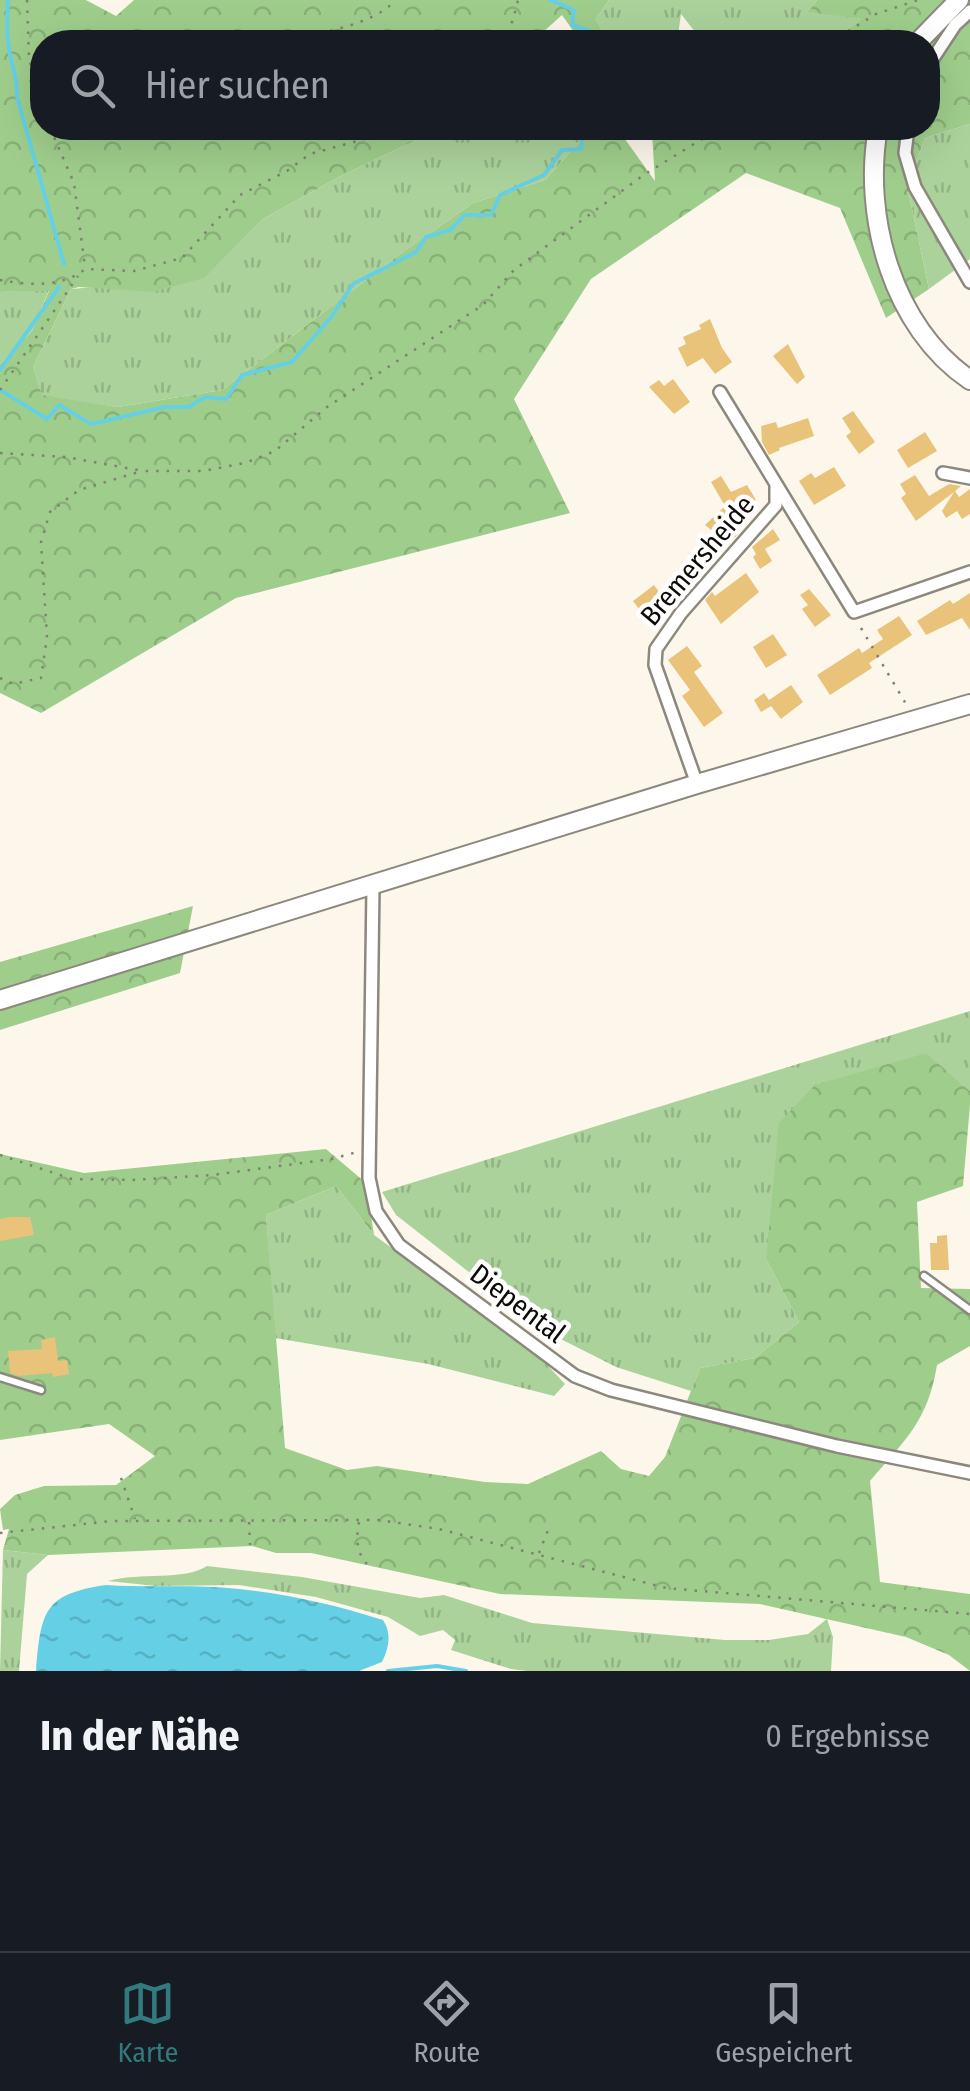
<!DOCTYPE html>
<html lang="de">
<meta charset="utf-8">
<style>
:root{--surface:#171b24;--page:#242831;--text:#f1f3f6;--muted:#9ea1a6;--line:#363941;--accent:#317a7e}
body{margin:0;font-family:"Fira Sans Condensed",sans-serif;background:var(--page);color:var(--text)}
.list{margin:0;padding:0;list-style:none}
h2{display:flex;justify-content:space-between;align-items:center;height:130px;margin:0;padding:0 40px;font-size:42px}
h2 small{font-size:32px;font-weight:400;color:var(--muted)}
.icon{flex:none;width:55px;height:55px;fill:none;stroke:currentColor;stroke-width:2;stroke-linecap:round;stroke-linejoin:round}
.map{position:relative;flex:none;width:970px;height:1671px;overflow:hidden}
.search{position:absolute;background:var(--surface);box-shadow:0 10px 40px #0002;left:30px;right:30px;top:30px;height:110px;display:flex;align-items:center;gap:25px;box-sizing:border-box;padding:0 35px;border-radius:40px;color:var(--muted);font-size:38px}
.sheet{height:280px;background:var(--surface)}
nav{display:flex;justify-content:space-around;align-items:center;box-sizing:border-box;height:140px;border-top:2px solid var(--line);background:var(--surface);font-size:28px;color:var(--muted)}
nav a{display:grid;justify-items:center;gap:5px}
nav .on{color:var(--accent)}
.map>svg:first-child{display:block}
</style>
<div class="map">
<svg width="970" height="1671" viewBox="0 0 970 1671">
<defs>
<pattern id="grass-tufts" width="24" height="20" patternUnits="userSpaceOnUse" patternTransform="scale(2.5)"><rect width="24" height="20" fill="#abd29b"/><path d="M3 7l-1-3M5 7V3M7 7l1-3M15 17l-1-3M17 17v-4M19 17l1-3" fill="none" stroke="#92b384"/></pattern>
<pattern id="forest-crowns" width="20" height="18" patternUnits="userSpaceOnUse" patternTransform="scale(2.5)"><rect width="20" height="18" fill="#9fce8c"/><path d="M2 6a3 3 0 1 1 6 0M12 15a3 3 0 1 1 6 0" fill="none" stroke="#88b077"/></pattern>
<pattern id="water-ripples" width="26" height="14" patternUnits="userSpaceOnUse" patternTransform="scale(2.5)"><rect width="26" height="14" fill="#65d0e5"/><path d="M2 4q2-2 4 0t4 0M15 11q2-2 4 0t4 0" fill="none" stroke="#56b1c3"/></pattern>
</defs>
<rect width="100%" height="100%" fill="#fdf7eb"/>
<g fill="url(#grass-tufts)">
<path d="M609,0H817L809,11L863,19L834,42H703L681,14L677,42H608L596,19Z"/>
<path d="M970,124V259L929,289L907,185L925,138Z"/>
<path d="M441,128H588L587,133L545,180L473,203L400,254L222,390L118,407L42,396L33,367L71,289L203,278L263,219L337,178Z"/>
<path d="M49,290L32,331L0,364V292Z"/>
<path d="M970,1011V1091L925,1053L766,1259L799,1322L755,1358L700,1368L691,1391L616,1367L543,1330L396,1215L382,1192Z"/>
<path d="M336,1186L374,1235L536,1353L565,1384L554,1396L428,1364L275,1338L266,1215Z"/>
<path d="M3,1550L48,1555L27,1574L19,1671H0Z"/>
<path d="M207,1566L302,1577L420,1598L444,1595L532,1623L725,1640H769L808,1634L827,1619L833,1637L831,1671H527L511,1669L451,1650L455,1640L443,1630L420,1636L388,1617L316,1597L239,1585L156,1586L108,1581C139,1572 184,1581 207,1566Z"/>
</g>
<g fill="url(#forest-crowns)">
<path d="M0,0H86L116,16L134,0H609L596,19L608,42H581L562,15L542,33L537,42H42V128H441L337,178L263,219L204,278L153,292L79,287L71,289L33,367L42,395L118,407L222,390L400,254L473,203L545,180L587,133L588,128H617L655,181L652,134L655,128H928V42H834L862,19L808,12L817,0H970V124L925,138L907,185L929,289L886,318L840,208L746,173L591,279L514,399L570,513L236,598L41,713L0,693V364L32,331L49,291L0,292Z"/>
<path d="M193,906L180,973L0,1030V962Z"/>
<path d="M926,1053L970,1091V1105L963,1186L917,1202L921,1288L970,1289V1251V1346L937,1365C928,1421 905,1440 870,1481L880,1582L970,1594V1671L949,1655L906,1637L760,1604L500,1594L311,1553H276L252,1546L48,1555L3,1550L9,1529L3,1530L0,1509L15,1495L44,1486L116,1485L155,1456L109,1424L0,1440V1154L84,1173L326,1149L366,1183L374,1235L336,1186L266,1215L285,1448L347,1470L377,1466L485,1482L528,1484L601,1451L621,1469L649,1476L665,1457L700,1368L755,1358L799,1322L766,1259L779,1123L815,1085Z"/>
</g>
<path fill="url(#water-ripples)" d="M106,1585C150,1588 195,1584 239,1589C289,1594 336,1605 383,1620C392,1634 389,1647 382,1662L359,1671H36C41,1611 44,1594 106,1585Z"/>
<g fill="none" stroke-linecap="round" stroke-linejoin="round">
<g stroke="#65d0e5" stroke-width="4">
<path d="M8,0C7,16 6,33 9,49C12,66 18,80 17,97L64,264"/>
<path d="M550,0L574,10L572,25L595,33L598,42"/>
<path d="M0,370L59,287"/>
<path d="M0,390L47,419L59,405L91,424L165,407H189L205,397L226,399L242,375L292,362L332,316L353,284L416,252L426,237L450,230L465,215H491L500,195L544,175L562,150L581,149L582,138L592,128"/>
<path d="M388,1671L437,1666L466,1671"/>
</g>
</g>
<g fill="#e9c379">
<path d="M710,319L722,348L732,362L715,374L703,358L687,367L678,348L686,344L683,337L701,329L699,325Z"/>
<path d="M788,344L805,377L797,384L773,356Z"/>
<path d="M673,379L690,402L674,414L649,387L659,380L664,386Z"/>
<path d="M853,411L875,442L859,454L846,436L851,432L842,418Z"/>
<path d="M808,418L814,436L779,448L780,450L769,455L762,442L761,426L776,422L778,428Z"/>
<path d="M925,432L937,451L908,468L897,450Z"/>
<path d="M834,467L846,486L814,505L799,481L811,473L815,478Z"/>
<path d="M915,475L929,496L949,484L961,486L955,491L959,497L970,489V514L962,519L957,511L946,518L942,511L954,492L916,521L901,498L906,494L900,484Z"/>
<path d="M721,476L731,492L747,485L756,500L724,519L738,534L729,544L705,525L725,506L711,482Z"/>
<path d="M773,529L780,540L765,549L772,561L760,569L753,557L756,554L752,547Z"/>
<path d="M746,573L759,592L721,624L705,600L712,592L715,596Z"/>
<path d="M654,585L668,604L647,620L633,601Z"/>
<path d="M809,589L831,615L815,627L802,609L808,605L800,595Z"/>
<path d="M970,593V630L962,618L926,635L917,621L950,600L953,604Z"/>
<path d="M899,616L912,635L869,663L872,668L830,695L817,675L859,648L862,653L883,639L877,630Z"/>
<path d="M773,634L787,655L766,668L753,647Z"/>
<path d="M687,646L702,666L694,672L723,713L704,727L682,696L690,690L668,660Z"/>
<path d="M791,685L803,702L781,719L771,706L761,712L754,700L764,693L769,700Z"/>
<path d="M10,1217H30L34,1235L0,1241V1219Z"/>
<path d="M947,1235L949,1270H931L930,1243H937V1236Z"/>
<path d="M55,1337L58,1361L67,1360L69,1374L53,1377L52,1373L19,1376L10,1373L8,1351L42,1349L41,1340Z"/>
</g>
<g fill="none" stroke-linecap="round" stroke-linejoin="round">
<g stroke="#8d887e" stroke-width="11">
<g id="lane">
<path d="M924,1276L970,1310"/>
<path d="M0,1377L41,1390"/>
</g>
</g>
<g stroke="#8d887e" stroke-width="16">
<g id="street">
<path d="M928,66L955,25L970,11"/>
<path d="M908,128L905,153L915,187L970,282"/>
<path d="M720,392L854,612L970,572"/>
<path d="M943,473L970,478"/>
<path d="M697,784L655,665L656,649L681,613L776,505V485"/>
<path d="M373,887L369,1178L376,1211L399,1245L575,1376L611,1390L837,1446L970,1473"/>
</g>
</g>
<g stroke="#8d887e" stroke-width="22">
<g id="secondary">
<path d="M918,42L959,0"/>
<path d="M878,128C862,217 893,328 970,380"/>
<path d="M0,1000L697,784L970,704"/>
</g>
</g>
<g stroke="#837f77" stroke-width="2.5" stroke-dasharray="2.5 8" stroke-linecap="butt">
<path d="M27,0L29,58L42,108"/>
<path d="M279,42C315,33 369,28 396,0"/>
<path d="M502,42L513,20L518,0"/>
<path d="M830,42L876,14L918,0"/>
<path d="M50,128L74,183L85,267"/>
<path d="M0,280C27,285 63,288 85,269L134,271L182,258L240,195L287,171L310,154L405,128"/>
<path d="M0,390L78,276"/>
<path d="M0,453L66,457L143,471H203L245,463L275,451L327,407L483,305L514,270L645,174L720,128"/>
<path d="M861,628L906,704"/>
<path d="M0,678L13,684L41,678L47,637L41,542L50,512L79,490L142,471"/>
<path d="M0,1155L72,1179L133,1180L212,1175L332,1159L357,1152"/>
<path d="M121,1478L135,1519"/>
<path d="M249,1522L250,1545"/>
<path d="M359,1522C356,1538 356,1554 369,1566"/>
<path d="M0,1533L112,1521L379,1520L439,1529L666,1588L970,1614"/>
<path d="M539,1553L548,1530"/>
</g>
<use href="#lane" stroke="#fff" stroke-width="6"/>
<use href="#street" stroke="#fff" stroke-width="11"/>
<use href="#secondary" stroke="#fff" stroke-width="18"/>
</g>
<g text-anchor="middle" stroke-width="9" stroke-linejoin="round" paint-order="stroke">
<g font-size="28" fill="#0d0b08" stroke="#fff">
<text transform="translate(697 560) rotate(-50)" y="10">Bremersheide</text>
<text transform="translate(518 1303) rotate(37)" y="10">Diepental</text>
</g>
</g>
</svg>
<div class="search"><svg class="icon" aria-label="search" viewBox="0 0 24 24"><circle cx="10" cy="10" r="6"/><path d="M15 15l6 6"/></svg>Hier suchen</div>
</div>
<section class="sheet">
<h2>In der Nähe<small>0 Ergebnisse</small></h2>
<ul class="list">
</ul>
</section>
<nav>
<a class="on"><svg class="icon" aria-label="map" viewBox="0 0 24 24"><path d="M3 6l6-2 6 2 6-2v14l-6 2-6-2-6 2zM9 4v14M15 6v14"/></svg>Karte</a>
<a><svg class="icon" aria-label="directions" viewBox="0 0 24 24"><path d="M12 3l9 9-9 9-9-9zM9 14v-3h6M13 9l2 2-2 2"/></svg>Route</a>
<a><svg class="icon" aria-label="saved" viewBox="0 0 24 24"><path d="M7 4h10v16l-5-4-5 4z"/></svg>Gespeichert</a>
</nav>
